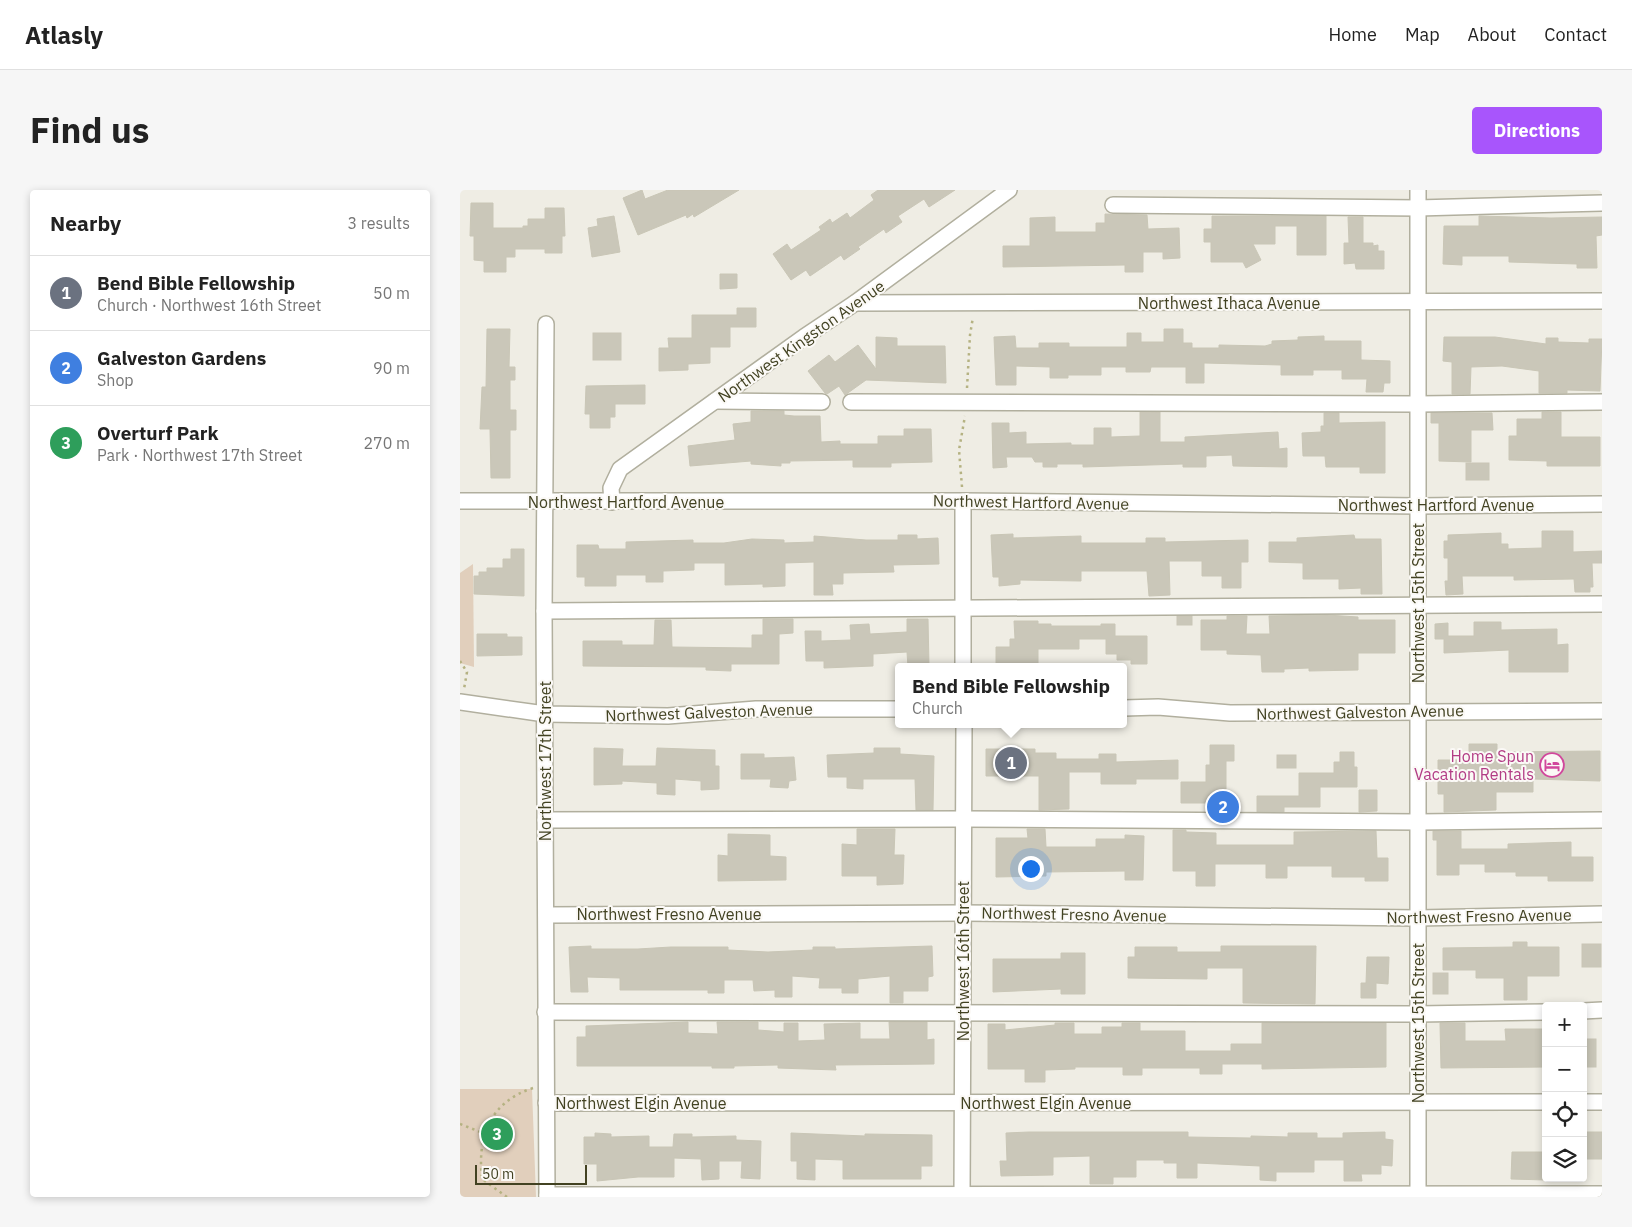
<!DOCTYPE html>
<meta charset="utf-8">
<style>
:root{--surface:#fff;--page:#f6f6f6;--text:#222;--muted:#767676;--line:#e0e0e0;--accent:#a855fc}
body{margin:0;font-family:"IBM Plex Sans",sans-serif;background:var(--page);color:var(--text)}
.controls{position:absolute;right:15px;bottom:15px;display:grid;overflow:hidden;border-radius:5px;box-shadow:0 2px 8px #0003}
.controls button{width:45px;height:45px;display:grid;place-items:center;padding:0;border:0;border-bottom:1px solid var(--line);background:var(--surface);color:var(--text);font:25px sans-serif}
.scale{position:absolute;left:15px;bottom:12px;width:112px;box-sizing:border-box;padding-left:5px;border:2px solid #424222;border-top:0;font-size:14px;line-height:18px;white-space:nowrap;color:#424222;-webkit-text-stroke:4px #fbf9f6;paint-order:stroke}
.you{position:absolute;left:570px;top:678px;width:18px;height:18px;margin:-12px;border:4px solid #fff;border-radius:50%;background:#1a73e8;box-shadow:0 0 0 8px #1a73e833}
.badge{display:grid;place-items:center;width:32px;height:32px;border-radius:50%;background:var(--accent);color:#fff;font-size:16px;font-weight:700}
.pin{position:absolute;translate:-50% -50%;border:2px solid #fff;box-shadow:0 1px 5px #0006}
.popup{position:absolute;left:435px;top:473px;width:232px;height:65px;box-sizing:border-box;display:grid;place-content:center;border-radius:5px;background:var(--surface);filter:drop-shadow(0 1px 4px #0005);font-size:16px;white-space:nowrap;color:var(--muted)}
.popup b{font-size:19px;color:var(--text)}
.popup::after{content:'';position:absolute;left:50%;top:100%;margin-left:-10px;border:10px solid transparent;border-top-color:var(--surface)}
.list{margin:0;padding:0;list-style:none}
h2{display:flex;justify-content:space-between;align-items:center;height:65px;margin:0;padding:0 20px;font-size:21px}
h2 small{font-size:16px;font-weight:400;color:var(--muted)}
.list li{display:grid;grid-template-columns:32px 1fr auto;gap:15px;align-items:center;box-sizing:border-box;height:75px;padding:0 20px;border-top:1px solid var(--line)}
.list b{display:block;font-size:19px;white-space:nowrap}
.list p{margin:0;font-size:16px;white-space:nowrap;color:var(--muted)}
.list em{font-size:16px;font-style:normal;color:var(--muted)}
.icon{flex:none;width:28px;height:28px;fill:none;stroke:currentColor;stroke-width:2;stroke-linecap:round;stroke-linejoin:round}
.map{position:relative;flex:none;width:1142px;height:1007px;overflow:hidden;border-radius:5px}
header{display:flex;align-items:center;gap:30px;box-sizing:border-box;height:70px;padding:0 25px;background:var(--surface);border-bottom:1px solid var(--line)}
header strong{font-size:24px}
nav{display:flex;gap:28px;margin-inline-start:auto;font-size:18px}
.intro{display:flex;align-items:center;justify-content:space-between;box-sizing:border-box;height:120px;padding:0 30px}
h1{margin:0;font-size:35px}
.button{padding:12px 22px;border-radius:5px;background:var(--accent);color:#fff;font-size:18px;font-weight:700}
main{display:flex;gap:30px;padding:0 30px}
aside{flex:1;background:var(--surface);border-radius:5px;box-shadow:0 2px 8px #0003}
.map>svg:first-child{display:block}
</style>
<header>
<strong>Atlasly</strong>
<nav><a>Home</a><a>Map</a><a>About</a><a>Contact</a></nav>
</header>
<div class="intro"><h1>Find us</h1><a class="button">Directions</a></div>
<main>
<aside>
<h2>Nearby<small>3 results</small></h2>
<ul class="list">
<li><span class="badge" style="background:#6b7280">1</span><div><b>Bend Bible Fellowship</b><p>Church · Northwest 16th Street</p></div><em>50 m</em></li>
<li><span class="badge" style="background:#3f7fe0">2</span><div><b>Galveston Gardens</b><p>Shop</p></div><em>90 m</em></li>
<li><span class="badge" style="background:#2e9e5b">3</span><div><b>Overturf Park</b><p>Park · Northwest 17th Street</p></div><em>270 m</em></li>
</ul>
</aside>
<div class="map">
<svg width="1142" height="1007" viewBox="0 0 1142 1007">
<rect width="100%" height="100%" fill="#efede4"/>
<g fill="#e1cfbc">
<path d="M13,374L14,477L0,473V383Z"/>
<path d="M0,899H72L76,1007H0Z"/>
</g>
<g fill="#cac7b9" stroke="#c9c6b6">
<path d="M182,0L185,9L208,0H279L234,27L233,24L227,28L226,25L178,45L163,8Z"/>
<path d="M418,0H495L469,17L464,9L438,26L442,32L426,43L424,39L398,57L400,59L384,70L381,65L350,86L346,80L331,90L313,64L327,54L331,60L361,40L359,37L370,29L372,33L387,23L390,28L414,10L411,5Z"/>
<path d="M11,13H33V38H63V36H68V29H85V18H104L105,46H102V63H85V59H55V67H46V82H24V71L14,70V46H10Z"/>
<path d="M645,24L687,25L688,39L719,38L720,68L703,69V62H683V82H665V75L543,77V56H570V28L595,27V42H636V33H645Z"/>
<path d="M154,26L160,62L132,67L128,38L138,36L137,29Z"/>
<path d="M752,26H866V65H837V36H815V54H793L801,70L786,78L783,72H751V52H744V39H752Z"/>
<path d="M1019,26L1091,28L1142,27V45L1136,46L1137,78H1117V74L1049,72V66H1002V75L983,74L984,36H1019Z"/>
<path d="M888,27H903V53H913V56L918,55V61H924V79H896L895,73L884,74V53H889Z"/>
<path d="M260,84H277V98L260,99Z"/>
<path d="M277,118H296V137H270V157H250V173L228,174V180L199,181V158H209L208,148H232V125H277Z"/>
<path d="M27,139H50L49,177H55V190H50V220H56V240H50V288H31L30,239H20L22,197H26Z"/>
<path d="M704,139H723V153H732V158H759V155L805,156L812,154V151L838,150V147L864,146V151H901V170L930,171V193H924L923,202H906L907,189H882V180H853V185H821V175L744,173V193H726V177H691L690,182H666V177H641V185H608V188H590V177L556,176V195H536L534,147L555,146L556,158H579V153H609V157H667V143H681V152H704Z"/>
<rect x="133" y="143" width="28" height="27"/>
<path d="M416,147L437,148V156H485L486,193L406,190L385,205L379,196L367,204L365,203L348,181L369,165L375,172L398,155L416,179Z"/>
<path d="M984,147H1035L1086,154V148H1098V152L1129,153V149H1142L1140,201L1107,200V203H1079V181L1042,176L1011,177L1010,204H992V172L983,171Z"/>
<path d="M185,195V214H155V227H150V238H130V224H125L126,196Z"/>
<path d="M291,221H324V225L334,226H360L361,252L380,251V254H418V246H444V239H471L472,272L431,273V277H393V270L330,271V273H321V276L291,274V271L230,276L228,256L275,250L273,234L291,232Z"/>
<path d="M680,222H700V252H725V247L818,242L819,259L827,258V277L773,276L772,265L746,266V277H723V274L623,277V274H597V277H583V272H575L572,267H546L547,277L533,278L532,233H549V243L566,242V254L611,253V255H634V238H651V247L680,246Z"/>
<path d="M1082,222H1101V247H1140V276H1087V271L1049,270V246H1057V229H1082Z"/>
<path d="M864,223H879V233L925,232V283H900V277H866L865,266H843L842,243L861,242V236H864Z"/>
<path d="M971,223H1032L1033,240H1011V272L979,271V233H971Z"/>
<rect x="1006" y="273" width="23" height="17"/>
<path d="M1082,341H1113V362L1142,361V373H1132L1133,397H1130V402H1115L1114,389L1054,390V386H1002L1003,404L986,405L985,391H988V368H984V351H988V345L1041,343V354H1048V359L1082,358Z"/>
<path d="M553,344V348L621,346V353H686V348H705V352L788,350V372H781V398H762V386H742V371H709L710,405L689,406L687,381H621V391L560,390V394L539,396V387H533L531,345Z"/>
<path d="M438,345H457V349L478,348L479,374L433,375L434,382L383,383V394H372L373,405H354V372L325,373V396L303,397V394L265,395V373H234V380L203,381V392H186V385H156V396H125V387H117V355H138L139,359H166V352L233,350V353H264L292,349L324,350V353L354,352V346L406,350H438Z"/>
<path d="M894,345L895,349H921L922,404H901V398L879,399V389H843V373L809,372V352H837V348Z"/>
<path d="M51,359H64V406L14,404V386H19V382H27V378H43V369H51Z"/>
<path d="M867,425L898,427V430H935V463H898V480L849,481V478L824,479V482H802L801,465L767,464V460H741V430H767V426H787L786,444H810L809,426Z"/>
<rect x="717" y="426" width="15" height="9"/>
<path d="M303,429H333V443L319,444V474H271V481L246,480V477L123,476V451H162V455H194L195,430H211L212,457L292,458V445H303Z"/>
<path d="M447,429H468L469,477H448L447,462L413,464V476L364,478V471H346L345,441H361V451L391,450L390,435L409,434L410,444L447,442Z"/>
<path d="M554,431H578V434H591V436H641V434H655V446H687V474H671V470H657V464H646V449H619V459H578V474H536V457H550V449H555Z"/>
<path d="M1014,432H1041V440L1097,439V455L1108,454V482H1049V460L984,463V449H975V434L988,433V446H1014Z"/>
<path d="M17,444H47V447H62V465L17,466Z"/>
<path d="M1009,554H1037V562L1140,561V591L1073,589V602H1036V620L984,622V604H978V570H1009Z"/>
<path d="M750,555H774V571H766V610H773V621H753V613H721V592H746V575H750Z"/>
<path d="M134,558L163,559L162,576H196L197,558L255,560V576H259V599L241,600V591L215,589V605L197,604V593L162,591V594L134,595Z"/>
<path d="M414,558H440V564L474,566L473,620H456L455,589H403V599L387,598V587H368L367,565L414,563Z"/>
<path d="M526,559H575V563H596V569H639V564H656V572L718,570V589H676V594H641V582H609V619L579,620V586H526Z"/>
<path d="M880,562H894V577H897V597H860V617H824V622H797V606H839V583H874V572H880Z"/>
<path d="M281,564H304V568L334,567L336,590L329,591L328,598L310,597L311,589H281Z"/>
<rect x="817" y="565" width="19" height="13"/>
<path d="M899,600H917V621L899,622Z"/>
<path d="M397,639H435L434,665H444L443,694L417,695V686H382V654L397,655Z"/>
<path d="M567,639H585L586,657H636V649H665V645L684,646L683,690H665V681L586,682V686L536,687V648H568Z"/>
<path d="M713,640H726V642L756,643V655H834V642L916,641L917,668H928V691H905V687H872V676H827V688H806V674H755V696H736V681H713Z"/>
<path d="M973,641H1001V659H1048V654L1111,652V667H1133V691H1088V686H1056V682H1025V674H999V685H977V650H973Z"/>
<path d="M268,644L310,645V666L326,667V690L258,691V665L268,666Z"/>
<path d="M1053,752H1067V757H1099V786H1067V810H1044V788H1016V780H983V758L1053,757Z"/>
<rect x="1122" y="754" width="19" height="23"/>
<path d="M131,756V759H178L211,757H268V760L308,762L353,760V757H375V759L472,756L473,786L468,787V801H443V813H430V786L398,789V803H382V798H359L360,788L332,786V807H315V800L294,801L293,790H264V803H248V800H160V788L127,787L128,802H111L109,757Z"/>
<path d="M761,756H856L855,814L783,813V778H747V789L668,788V767H675V757H717V762H761Z"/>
<path d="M601,763H625V804H601V799L533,802V769H601Z"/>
<path d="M907,767H929L928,794L916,793V808H901V793H906Z"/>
<rect x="973" y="783" width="15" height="21"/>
<path d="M228,832V843L258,844L257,832H298V840L324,842V833H338V851L365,850L364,834L400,833V849H430L429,832H467V850L474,849V874L375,875L376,880L318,878V875L274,876V878H252V876H117V847H126V836Z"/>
<path d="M595,833H614V844H642V837H662V833H680V841H725V861H771V854H802V833H926V877L802,879V874H762V884H740V878H682V885H663V877H615V879L585,880V892H565V879H528V834H545V840L595,835Z"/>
<path d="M980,833H1005V851H1046L1045,839H1086V877L981,878Z"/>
<rect x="1123" y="849" width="13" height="28"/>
<path d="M569,942H728V947L791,948V946L828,947V943H857V948H883V943L925,942V949L933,950L932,976L921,975V984H901L902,991H884V970H854V982H816V991L800,990V976L737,973V988H717V973H704V970H676V987H653V994H630V966L593,967V985L541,986L540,971H547L546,943Z"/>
<path d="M1123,942H1142V969H1125Z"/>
<path d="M135,943L151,944V947L189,946V957H213L214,944H232V947L276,946V950L301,951L300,989L281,988L282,971H259V989L242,990L241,969L214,968V987H178L137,991V974H124V947H135Z"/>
<path d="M331,943L405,946V944L472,945V976H461V989H383V970L355,969V990L337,989V971H331Z"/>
<path d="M1052,962H1086V990L1051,989Z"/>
</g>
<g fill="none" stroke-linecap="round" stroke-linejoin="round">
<g stroke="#b1af9e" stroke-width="18">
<g id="minor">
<path d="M958,0V1007"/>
<path d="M653,15L958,18L1142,13"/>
<path d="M395,113L1142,111"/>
<path d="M86,134L84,421L87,1007"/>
<path d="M255,211L362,212"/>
<path d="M391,212L958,214L1142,212"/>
<path d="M0,311H503L958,316L1142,314"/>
<path d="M503,311V477"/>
<path d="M152,312L151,298L160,279L344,147L395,113L549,0"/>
<path d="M84,421L1142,414"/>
<path d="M0,512L85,524L208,526L296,519H438"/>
<path d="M664,518L698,517L770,523L1142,521"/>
<path d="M85,630L503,629L958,632L1142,630"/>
<path d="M86,725L503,723L958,728L1142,724"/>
<path d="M1123,821L1142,820"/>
<path d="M85,822L958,824L1086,822"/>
<path d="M1123,912H1142"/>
<path d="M86,913L1086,912"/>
<path d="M87,1005L1142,1004"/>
<path d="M502,1007L504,534"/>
</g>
</g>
<g stroke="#b5b282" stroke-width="2.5" stroke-dasharray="2.5 4" stroke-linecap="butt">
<path d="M507,198L510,145L513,127"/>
<path d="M502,297L499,260L505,226"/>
<path d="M0,471L7,482L4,499"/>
<path d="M0,934L23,943"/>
<path d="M47,1007L22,989C17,946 30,912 73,898"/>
</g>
<use href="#minor" stroke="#fff" stroke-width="15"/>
</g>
<defs>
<g id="hotel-ring" transform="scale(1.25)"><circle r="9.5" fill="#fbf9f6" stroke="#d1479c" stroke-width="1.5"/><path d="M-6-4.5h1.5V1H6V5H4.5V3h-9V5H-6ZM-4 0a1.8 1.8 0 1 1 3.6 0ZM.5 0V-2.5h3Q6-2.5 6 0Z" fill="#d1479c"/></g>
</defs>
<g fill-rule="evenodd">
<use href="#hotel-ring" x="1092" y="575"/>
</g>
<g text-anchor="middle" stroke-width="4" stroke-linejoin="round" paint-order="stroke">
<g font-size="16" fill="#424222" stroke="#fbf9f6">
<text x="769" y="119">Northwest Ithaca Avenue</text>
<text transform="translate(341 151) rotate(-35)" y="6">Northwest Kingston Avenue</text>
<text x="166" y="318">Northwest Hartford Avenue</text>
<text transform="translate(571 312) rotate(1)" y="6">Northwest Hartford Avenue</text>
<text x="976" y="321">Northwest Hartford Avenue</text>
<text transform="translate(958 413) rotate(-90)" y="6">Northwest 15th Street</text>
<text transform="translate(249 522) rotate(-2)" y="6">Northwest Galveston Avenue</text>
<text transform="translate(900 522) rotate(-1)" y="6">Northwest Galveston Avenue</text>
<text transform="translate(85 571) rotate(-90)" y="6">Northwest 17th Street</text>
<text x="209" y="730">Northwest Fresno Avenue</text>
<text transform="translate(614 724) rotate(1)" y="6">Northwest Fresno Avenue</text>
<text transform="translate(1019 726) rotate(-1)" y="6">Northwest Fresno Avenue</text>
<text transform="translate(503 771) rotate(-90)" y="6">Northwest 16th Street</text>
<text transform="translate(958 833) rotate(-90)" y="6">Northwest 15th Street</text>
<text x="181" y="919">Northwest Elgin Avenue</text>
<text x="586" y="919">Northwest Elgin Avenue</text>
</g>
<g font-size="16" fill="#b23c85" stroke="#fbf9f6" text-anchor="end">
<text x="1074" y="572">Home Spun<tspan x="1074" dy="18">Vacation Rentals</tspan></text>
</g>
</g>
</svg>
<div class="controls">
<button>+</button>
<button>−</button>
<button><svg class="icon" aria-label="locate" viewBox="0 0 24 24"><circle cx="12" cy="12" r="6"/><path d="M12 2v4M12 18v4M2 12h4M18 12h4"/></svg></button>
<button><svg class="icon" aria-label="layers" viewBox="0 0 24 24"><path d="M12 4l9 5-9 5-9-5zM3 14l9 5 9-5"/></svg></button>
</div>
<div class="scale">50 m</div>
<div class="you"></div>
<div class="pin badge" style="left:551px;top:573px;background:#6b7280">1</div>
<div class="popup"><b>Bend Bible Fellowship</b>Church</div>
<div class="pin badge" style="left:763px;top:617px;background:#3f7fe0">2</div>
<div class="pin badge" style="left:37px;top:944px;background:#2e9e5b">3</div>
</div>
</main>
